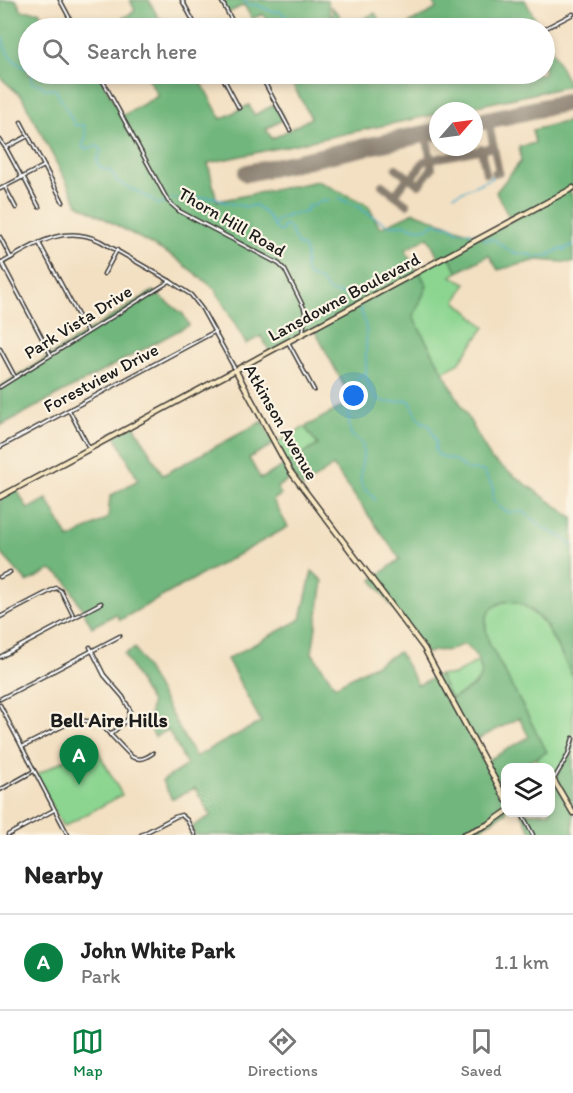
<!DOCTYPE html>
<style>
:root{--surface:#fff;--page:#f6f6f6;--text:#222;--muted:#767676;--line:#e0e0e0;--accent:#0b8043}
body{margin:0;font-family:Itim,sans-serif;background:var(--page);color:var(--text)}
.controls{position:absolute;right:18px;bottom:18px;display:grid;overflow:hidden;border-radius:12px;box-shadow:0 3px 9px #0003}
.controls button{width:54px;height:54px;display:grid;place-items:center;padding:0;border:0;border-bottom:2px solid var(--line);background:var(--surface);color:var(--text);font:30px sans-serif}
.compass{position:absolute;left:429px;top:102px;width:54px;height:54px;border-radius:50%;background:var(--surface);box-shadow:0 3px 9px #0003;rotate:62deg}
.you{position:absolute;left:354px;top:396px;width:21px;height:21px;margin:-15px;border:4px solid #fff;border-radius:50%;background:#1a73e8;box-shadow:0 0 0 9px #1a73e833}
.badge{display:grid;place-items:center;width:39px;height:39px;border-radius:50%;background:var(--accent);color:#fff;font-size:20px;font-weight:700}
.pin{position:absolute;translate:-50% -50px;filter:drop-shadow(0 2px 3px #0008)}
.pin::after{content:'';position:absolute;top:32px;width:21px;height:18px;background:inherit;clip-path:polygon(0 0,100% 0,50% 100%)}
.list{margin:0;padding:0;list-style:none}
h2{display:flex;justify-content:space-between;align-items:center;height:78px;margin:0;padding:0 24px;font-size:26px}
h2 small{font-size:20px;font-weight:400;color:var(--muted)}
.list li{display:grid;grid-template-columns:39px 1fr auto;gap:18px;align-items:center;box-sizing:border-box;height:96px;padding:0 24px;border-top:2px solid var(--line)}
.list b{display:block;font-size:22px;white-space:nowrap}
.list p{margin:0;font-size:20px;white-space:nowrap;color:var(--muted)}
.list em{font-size:20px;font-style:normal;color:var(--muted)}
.icon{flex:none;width:33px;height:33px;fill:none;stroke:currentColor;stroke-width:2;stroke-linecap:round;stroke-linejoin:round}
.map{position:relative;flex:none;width:573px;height:835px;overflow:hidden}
.search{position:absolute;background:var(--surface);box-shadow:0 3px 9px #0003;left:18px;right:18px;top:18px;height:66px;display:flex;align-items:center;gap:15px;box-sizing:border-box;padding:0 21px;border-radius:33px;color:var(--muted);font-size:22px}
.sheet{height:174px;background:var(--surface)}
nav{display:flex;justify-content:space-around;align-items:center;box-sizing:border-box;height:84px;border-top:2px solid var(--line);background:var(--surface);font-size:16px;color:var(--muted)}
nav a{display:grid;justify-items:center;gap:3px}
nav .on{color:var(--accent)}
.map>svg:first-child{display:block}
</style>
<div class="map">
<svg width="573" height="835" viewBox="0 0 573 835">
<rect width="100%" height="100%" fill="#fcf5e5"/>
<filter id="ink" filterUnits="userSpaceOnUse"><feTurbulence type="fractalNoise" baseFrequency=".0167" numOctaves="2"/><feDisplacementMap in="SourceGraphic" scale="12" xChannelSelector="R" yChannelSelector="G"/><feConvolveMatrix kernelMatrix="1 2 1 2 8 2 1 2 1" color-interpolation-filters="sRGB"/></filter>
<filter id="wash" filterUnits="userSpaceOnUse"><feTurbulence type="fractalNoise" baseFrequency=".008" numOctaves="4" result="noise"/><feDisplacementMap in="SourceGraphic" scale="24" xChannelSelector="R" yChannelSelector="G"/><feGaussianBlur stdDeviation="1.35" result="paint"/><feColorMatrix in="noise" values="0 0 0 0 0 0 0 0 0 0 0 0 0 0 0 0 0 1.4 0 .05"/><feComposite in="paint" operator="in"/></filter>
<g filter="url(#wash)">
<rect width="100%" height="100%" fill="#f3e0c2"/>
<g fill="#8cd591" stroke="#547856" stroke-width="1.5">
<path d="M449,255L458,272L451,276L466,283L456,301L485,327L458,364L443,372L413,317L427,286L419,271Z"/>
<path d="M305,427L318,445L286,465L274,444Z"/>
<path d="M511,601L521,603L544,623L573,676V738L570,751L556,776L551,782L550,768L539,767L536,758L546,752L489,643C483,620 483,604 511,601Z"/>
<path d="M478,661C479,665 483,671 482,675C479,685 459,694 451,699L439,675H454Z"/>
<path d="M94,744L122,795L63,827L36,775Z"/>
</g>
<g fill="#71b67b" stroke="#46694c" stroke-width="1.5" fill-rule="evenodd">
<path d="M0,0H16L22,11H39L48,28H28V74H99L122,116L158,96L148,78L141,74H197L221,119L249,105L254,115L276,104L284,119L266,129L272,139L311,118L287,74H544L545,37L570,86L453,111H438V114L208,163L217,201L318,181L368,205L380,228L414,212L481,237L511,221L496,192L521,161L519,147L535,143L532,130L573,120V188L569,190L573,197V263L538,260L498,270L489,255L458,272L449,256L440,260L428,237L405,250L417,272L419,271L427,286L413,317L491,459L573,518V676C566,664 560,651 553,639C550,634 548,627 544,623C531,608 511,592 493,608C481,618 486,630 489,643L547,752L520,767L506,768L505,776L495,782L505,800L506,812L479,829L483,835H195L191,827L211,816L195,788L172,799L162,781L187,765L168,730L155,737L149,726L151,703L124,654L135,648L195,757L261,722L227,659L301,619L312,571L323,581L312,653L335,686L399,652L418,685L439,675L451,699C461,693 477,687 481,676C484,668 472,645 463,645C459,645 454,649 450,650C440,652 436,648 427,654L372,580L400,559L333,466L302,488L294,477L277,487L281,495L273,500L288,527L120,620L116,614L92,627L66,580L51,570L27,582L0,552V497L16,488L28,509L47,499L69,539L108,518L110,496L138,480L115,435L134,425L163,475L263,421L274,444L249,458L261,479L318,445L305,427L352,401L314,329L270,352L261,336L246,344L215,289L174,257L78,204L22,97L2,79L0,75ZM519,718L529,737L485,762L474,741Z"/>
<path d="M130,0H149L158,17L170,23L173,28H116L114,23L135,11Z"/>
<path d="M221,0H327L330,14L332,15L333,13L331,7L338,13L346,28L375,13L384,28H271L263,14L252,19L244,5L228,13Z"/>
<path d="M432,0H458L461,3L468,0H525L540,28H401L436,9Z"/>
<path d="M153,291L183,314L189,325L0,426V387Z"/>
<path d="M573,738V835H533L521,813L550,812L551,782C563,770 567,754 573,738Z"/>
</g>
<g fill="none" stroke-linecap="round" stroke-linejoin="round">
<g stroke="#4dabcb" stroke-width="1.5">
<path d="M244,0L247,5H257L273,12L279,11L287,17L291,28"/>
<path d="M0,35L4,41C3,52 18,66 28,69"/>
<path d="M33,74L31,77L32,83L40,84L44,88L56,90L75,125H84L86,137L82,147L85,149L96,146L99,147L101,151L97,160L100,168L111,171L118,182L151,199L158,204L165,203"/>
<path d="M454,195L492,178L491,176"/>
<path d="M338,198L359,207C367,215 378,218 387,225H406L417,229L427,228L434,224H440L451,226L457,231L469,232L482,235"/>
<path d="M172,199L215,197L224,202L247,207L256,205L268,216L275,228L279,231H282L284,225H286L291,231L297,244L303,247L306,252L305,268L308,275L320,281L330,292C340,295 349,293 356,301"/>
<path d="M273,225L280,218L287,217L288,214L295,215L297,212L300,214L306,211L308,206H314L318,202L329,200"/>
<path d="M483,238L486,240L493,239L513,253L533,255L535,258H537L541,256L551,255V253L562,249L565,250L567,247H569L573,245"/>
<path d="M360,308C362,315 366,323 366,331C368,351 358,396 386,402C394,404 401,400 409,400L418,417L421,421L429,425L433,434L436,443L435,450L437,454L445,458L454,460L468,470L483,471L493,487V500L495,503L506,512H524L545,529L565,539L570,545L573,546"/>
<path d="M366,371C362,374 358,377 356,381C349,391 347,422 351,434C353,438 358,440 362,443C366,457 359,468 361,482C362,491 372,492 375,500"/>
</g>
<g stroke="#887e6f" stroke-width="8">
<path d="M488,120L499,172L495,173"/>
<path d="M481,149L486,173"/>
<path d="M396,168L411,179L424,161L494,147"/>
<path d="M411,179L419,185L432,168L426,133"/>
<path d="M382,185L395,195L408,177"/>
<path d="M395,195L407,204"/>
</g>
<g stroke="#887e6f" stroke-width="18">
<path d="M474,123L573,101"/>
<path d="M247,173L438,131"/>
</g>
</g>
</g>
<g filter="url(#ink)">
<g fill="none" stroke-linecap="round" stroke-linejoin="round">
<g stroke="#3c3935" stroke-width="5">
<g id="street">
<path d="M60,0L75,28"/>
<path d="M182,0L197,28"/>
<path d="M221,0L236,28"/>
<path d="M544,29L573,14"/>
<path d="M99,74L168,201L179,211L279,264L285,270L304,308L305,313L303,334"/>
<path d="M221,74L239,108"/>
<path d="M260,74L290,130"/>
<path d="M21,122L63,202"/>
<path d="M0,140L7,150L22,178"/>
<path d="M7,147L28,136"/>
<path d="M24,178L39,207"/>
<path d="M5,187L16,208"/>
<path d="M0,189L44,166"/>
<path d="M0,237L11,258"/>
<path d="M39,243L87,332"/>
<path d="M2,263L51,355"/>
<path d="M0,264C33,246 62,223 100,241L170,281L191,295L202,309L236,371"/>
<path d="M104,274L117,250"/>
<path d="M288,342L314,390"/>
<path d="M0,349L15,377"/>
<path d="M0,387L170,281"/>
<path d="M69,410L89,448"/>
<path d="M0,447L214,332"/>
<path d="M0,577L10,572"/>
<path d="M0,617L56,588L61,591L74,617"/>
<path d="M90,647L104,675L123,697L130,710L128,719L110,735"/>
<path d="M0,657L101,603"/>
<path d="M0,699L120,636"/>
<path d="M0,705L68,835"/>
<path d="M22,747C32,742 42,737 53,731C70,722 85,715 103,727L132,757C140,761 146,758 153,753"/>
<path d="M554,779L568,755L573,738"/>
<path d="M0,790L34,771"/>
<path d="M521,812L533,835"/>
<path d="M8,835L54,810"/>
<path d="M141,835L175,817L181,815L187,820L195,835"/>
</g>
</g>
<g stroke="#3c3935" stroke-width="7">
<g id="secondary">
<path d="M236,371L290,471L424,648L506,800"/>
<path d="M0,497L573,188"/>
<path d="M550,782L553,779L573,813"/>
<path d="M463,835L489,824L506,812"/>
</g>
</g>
<use href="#street" stroke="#fff" stroke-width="2"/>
<use href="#secondary" stroke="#f8e8c3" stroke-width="4"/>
</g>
</g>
<g text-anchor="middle" stroke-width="4.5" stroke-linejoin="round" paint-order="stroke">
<g font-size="18" fill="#1c1c1c" stroke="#fcf5e5">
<text transform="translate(232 222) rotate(30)" y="6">Thorn Hill Road</text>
<text transform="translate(344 297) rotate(-28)" y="6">Lansdowne Boulevard</text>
<text transform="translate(78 322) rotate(-32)" y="6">Park Vista Drive</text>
<text transform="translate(101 378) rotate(-28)" y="6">Forestview Drive</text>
<text transform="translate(281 422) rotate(60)" y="6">Atkinson Avenue</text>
</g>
<g font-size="20" font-weight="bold" fill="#1c1c1c" stroke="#fcf5e5">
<text x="109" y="727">Bell Aire Hills</text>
</g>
</g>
</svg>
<div class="controls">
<button><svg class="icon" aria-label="layers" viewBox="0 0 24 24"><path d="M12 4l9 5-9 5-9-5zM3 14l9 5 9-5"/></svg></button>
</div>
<svg class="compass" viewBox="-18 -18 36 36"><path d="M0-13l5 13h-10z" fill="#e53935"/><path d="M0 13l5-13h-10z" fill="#767676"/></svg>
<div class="you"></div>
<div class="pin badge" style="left:79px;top:785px">A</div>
<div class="search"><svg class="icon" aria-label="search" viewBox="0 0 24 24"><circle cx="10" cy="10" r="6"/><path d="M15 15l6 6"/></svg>Search here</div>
</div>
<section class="sheet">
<h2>Nearby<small></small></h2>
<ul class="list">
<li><span class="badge">A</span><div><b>John White Park</b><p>Park</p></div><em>1.1 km</em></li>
</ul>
</section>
<nav>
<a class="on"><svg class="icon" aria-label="map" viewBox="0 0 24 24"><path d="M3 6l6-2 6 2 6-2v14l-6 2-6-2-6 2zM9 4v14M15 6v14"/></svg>Map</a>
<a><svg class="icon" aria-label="directions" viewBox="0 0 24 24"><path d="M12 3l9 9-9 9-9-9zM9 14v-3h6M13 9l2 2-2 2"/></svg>Directions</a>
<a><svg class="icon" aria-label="saved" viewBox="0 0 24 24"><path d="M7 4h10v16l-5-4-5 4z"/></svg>Saved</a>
</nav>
